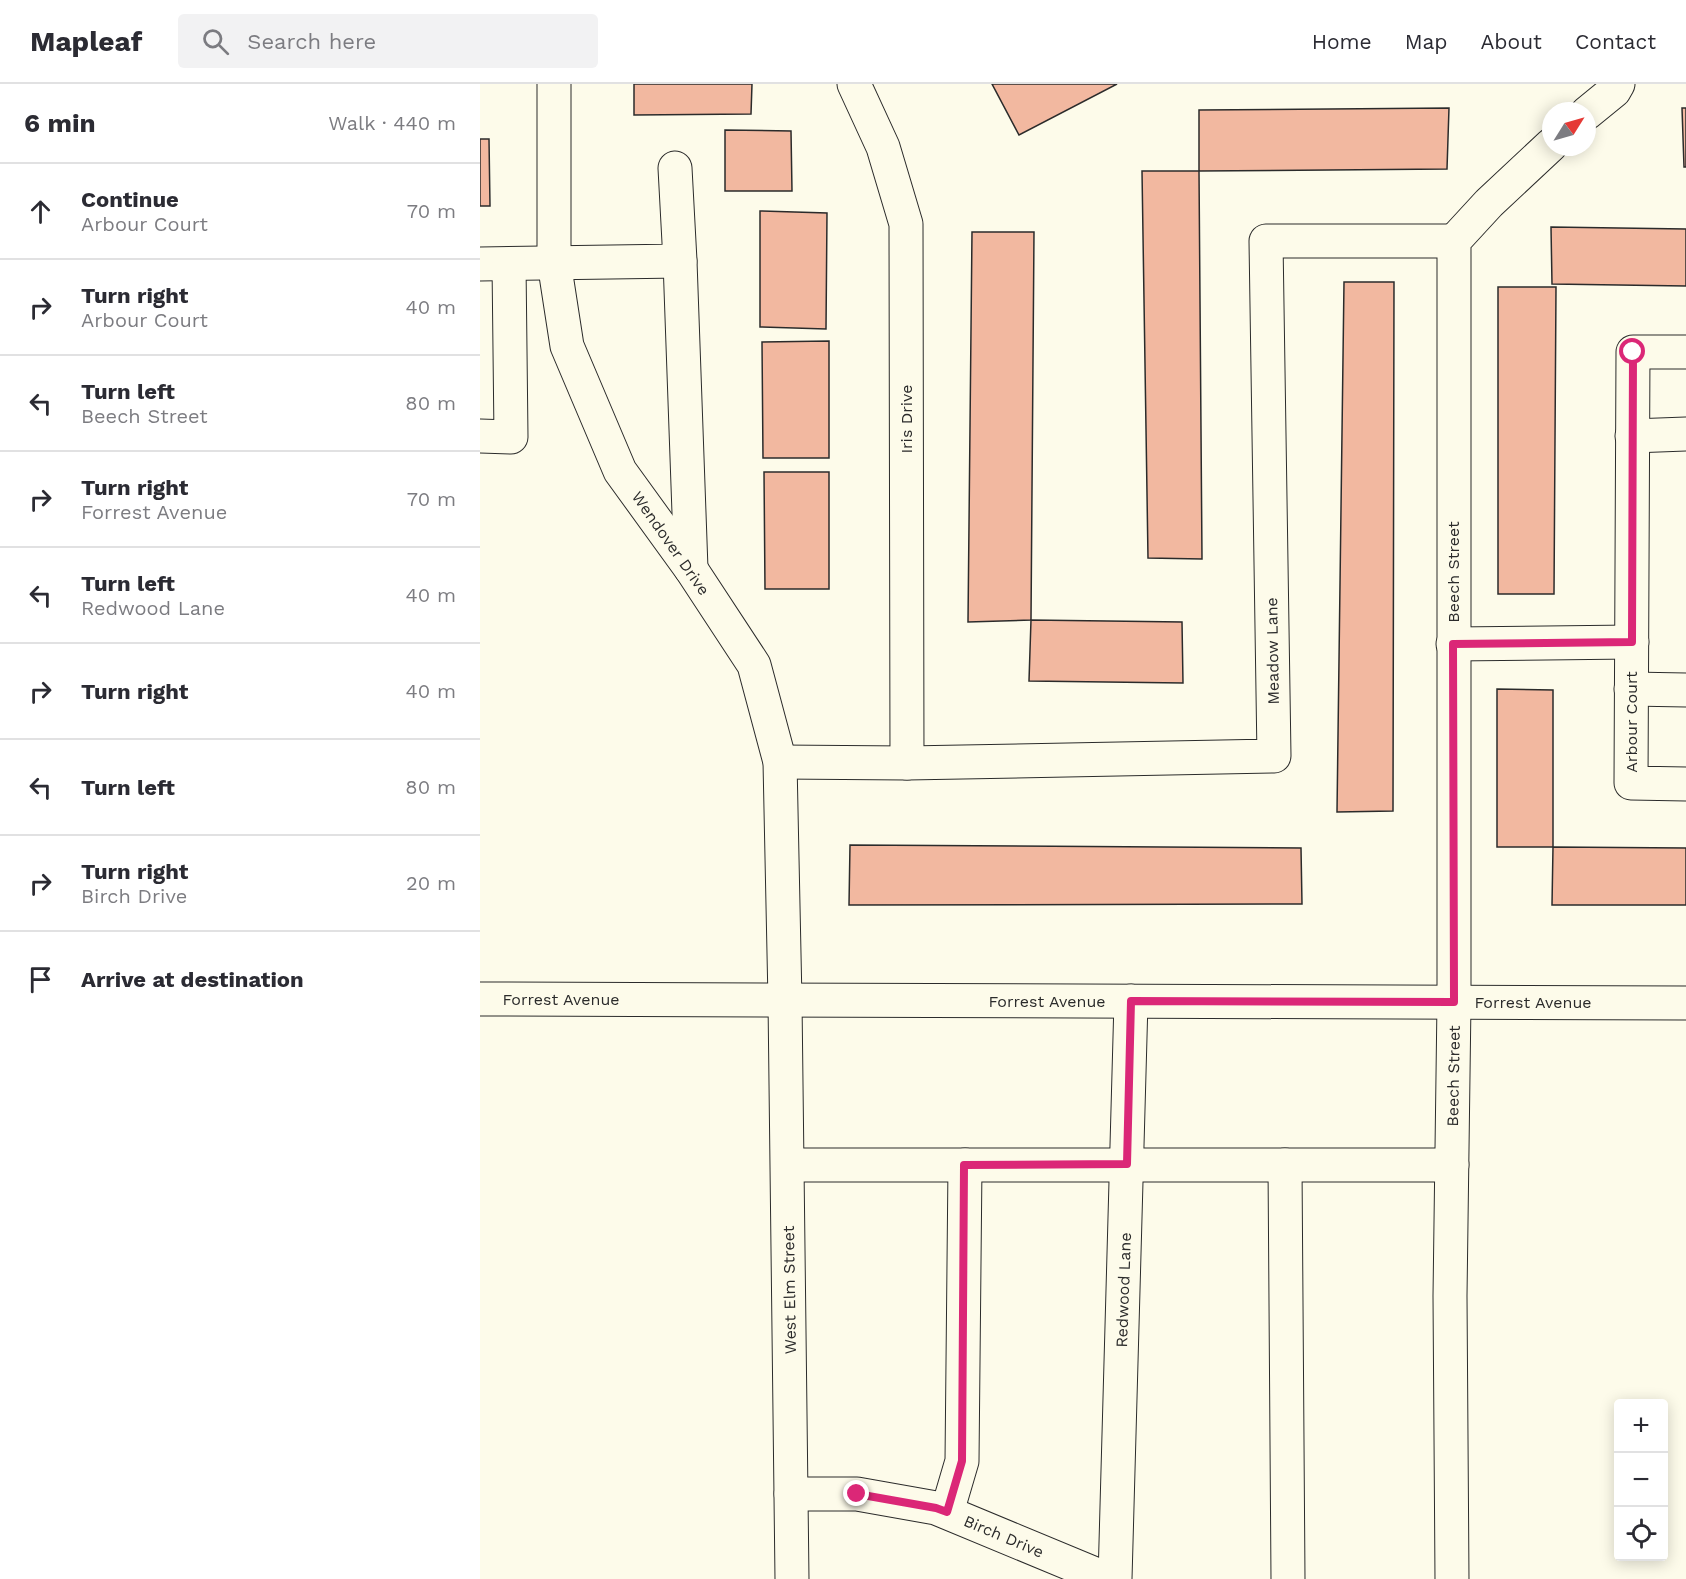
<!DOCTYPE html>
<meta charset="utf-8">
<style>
:root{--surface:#fff;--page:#f2f2f3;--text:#2b2b33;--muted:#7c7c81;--line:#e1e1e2}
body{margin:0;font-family:"Work Sans",sans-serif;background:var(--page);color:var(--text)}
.controls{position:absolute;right:18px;bottom:18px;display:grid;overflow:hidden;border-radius:6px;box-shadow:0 3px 15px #0003}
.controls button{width:54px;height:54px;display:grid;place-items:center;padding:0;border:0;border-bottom:2px solid var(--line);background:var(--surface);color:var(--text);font:30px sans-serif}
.compass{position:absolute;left:1062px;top:18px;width:54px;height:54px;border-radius:50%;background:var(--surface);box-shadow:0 3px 15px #0003;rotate:53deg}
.stop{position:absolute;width:18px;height:18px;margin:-14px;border:4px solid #db2777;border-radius:50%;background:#fff}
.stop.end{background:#db2777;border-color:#fff;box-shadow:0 2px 6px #0008}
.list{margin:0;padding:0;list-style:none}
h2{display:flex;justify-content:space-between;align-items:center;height:78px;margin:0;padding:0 24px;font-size:26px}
h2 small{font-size:20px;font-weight:400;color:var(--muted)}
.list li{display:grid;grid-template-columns:39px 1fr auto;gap:18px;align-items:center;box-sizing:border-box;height:96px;padding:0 24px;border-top:2px solid var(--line)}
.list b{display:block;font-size:22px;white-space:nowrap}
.list p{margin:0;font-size:20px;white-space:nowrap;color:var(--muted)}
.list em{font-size:20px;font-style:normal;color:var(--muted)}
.icon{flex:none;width:33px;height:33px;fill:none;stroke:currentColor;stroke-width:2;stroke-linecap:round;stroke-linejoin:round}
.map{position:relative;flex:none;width:1206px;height:1495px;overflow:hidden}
header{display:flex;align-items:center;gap:36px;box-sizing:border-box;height:84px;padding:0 30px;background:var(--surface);border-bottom:2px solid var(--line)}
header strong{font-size:28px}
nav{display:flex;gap:33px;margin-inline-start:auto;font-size:21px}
.search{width:420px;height:54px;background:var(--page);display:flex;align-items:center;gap:15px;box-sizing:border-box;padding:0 21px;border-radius:6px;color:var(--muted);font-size:22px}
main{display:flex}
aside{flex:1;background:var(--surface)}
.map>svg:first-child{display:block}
</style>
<header>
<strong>Mapleaf</strong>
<div class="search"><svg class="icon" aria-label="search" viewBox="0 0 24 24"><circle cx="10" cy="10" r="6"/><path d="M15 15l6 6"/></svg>Search here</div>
<nav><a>Home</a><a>Map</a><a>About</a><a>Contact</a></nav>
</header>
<main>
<aside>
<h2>6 min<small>Walk · 440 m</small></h2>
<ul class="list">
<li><svg class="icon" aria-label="ahead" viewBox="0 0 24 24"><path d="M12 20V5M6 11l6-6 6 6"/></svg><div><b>Continue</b><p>Arbour Court</p></div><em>70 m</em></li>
<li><svg class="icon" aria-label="right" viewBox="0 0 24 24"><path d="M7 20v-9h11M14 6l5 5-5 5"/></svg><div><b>Turn right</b><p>Arbour Court</p></div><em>40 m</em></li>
<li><svg class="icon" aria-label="left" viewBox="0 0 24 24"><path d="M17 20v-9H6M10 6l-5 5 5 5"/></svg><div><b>Turn left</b><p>Beech Street</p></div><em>80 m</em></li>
<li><svg class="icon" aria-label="right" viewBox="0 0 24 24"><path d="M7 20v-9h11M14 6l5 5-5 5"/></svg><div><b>Turn right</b><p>Forrest Avenue</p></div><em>70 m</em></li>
<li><svg class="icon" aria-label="left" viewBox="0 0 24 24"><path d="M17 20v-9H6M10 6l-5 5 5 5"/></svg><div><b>Turn left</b><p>Redwood Lane</p></div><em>40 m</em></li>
<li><svg class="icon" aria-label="right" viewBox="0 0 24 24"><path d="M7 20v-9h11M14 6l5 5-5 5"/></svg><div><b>Turn right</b></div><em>40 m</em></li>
<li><svg class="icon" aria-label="left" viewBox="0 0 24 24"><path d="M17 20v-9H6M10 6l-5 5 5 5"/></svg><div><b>Turn left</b></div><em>80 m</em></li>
<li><svg class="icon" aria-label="right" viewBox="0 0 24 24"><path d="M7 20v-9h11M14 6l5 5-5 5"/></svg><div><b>Turn right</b><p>Birch Drive</p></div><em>20 m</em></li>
<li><svg class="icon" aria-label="arrive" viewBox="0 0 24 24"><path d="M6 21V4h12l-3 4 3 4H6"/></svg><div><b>Arrive at destination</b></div></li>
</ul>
</aside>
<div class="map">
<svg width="1206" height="1495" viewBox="0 0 1206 1495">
<rect width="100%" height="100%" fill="#fdfbea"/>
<g fill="#f2b8a0" stroke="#2b2b2b" stroke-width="1.5">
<path d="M154,0H272L271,30L154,31Z"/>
<path d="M512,0H637L539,51Z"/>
<path d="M969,24L967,85L719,87V26Z"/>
<path d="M1202,24H1206V83H1204Z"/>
<path d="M245,46L311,47L312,107H245Z"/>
<path d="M0,55H9L10,122H0Z"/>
<path d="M662,87H719L722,475L668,474Z"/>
<path d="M280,127L347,129L346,245L280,243Z"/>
<path d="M1071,143L1206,145V202L1072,200Z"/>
<path d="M492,148H554L551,536L488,538Z"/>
<path d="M864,198H914L913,727L857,728Z"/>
<path d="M1018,203H1076L1074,510H1018Z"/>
<path d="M349,257V374H283L282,258Z"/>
<path d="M284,388H349V505H285Z"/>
<path d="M551,536L702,538L703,599L549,597Z"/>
<path d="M1017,605L1073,606V763H1017Z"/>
<path d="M370,761L821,764L822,820L369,821Z"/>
<path d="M1073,763L1206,764V821H1072Z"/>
</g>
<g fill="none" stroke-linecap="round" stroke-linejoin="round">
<g stroke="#2b2b2b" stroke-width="35">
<g id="minor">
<path d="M74,0V178L87,262L140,387L211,485L274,581L300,678L305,917L312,1495"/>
<path d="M374,0L403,63L426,140L427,679"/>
<path d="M1107,29L1134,7L1138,0"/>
<path d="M200,177L211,485"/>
<path d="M0,180L200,177L195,84"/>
<path d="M1206,268H1153L1151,699L1206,700"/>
<path d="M0,352L31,353L29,180"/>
<path d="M1152,352L1206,350"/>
<path d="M973,560L1152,558"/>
<path d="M1151,605L1206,606"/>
<path d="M300,678L427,679L794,672L786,157H974"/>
<path d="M0,915L1206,919"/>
<path d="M308,1081H972"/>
<path d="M805,1081L808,1495"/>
<path d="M311,1410H377L456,1424L627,1495"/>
<path d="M467,1428L482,1377L485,1081"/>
<path d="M635,1495L651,917"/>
<path d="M972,1495L970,1212L974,918V157L1009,119L1071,61"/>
</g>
</g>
<use href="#minor" stroke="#fdfbea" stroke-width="33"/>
</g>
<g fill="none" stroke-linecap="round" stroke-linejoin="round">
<path stroke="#db2777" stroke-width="8" d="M377,1410L456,1424L467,1428L482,1377L484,1081L647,1080L651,917L974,918L973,560L1152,558L1153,268"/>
</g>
<g text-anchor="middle" stroke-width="4.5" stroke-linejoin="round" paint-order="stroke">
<g font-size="16" fill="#2b2b2b" stroke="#fdfbea">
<text transform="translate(426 335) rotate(-90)" y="6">Iris Drive</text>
<text transform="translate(191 459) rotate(55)" y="6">Wendover Drive</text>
<text transform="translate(973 488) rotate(-90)" y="6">Beech Street</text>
<text transform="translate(792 567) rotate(-91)" y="6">Meadow Lane</text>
<text transform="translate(1151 638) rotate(-90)" y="6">Arbour Court</text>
<text x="81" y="921">Forrest Avenue</text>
<text x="567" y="923">Forrest Avenue</text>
<text x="1053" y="924">Forrest Avenue</text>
<text transform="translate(973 992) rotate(-89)" y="6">Beech Street</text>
<text transform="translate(309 1206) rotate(-91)" y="6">West Elm Street</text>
<text transform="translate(643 1206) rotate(-88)" y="6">Redwood Lane</text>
<text transform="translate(524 1452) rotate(23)" y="6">Birch Drive</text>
</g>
</g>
</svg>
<div class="controls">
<button>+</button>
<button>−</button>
<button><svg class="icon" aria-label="locate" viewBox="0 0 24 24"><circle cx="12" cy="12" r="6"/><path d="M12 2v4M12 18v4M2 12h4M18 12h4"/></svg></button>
</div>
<svg class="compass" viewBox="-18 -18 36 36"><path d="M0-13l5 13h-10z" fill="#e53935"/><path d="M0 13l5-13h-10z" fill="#7c7c81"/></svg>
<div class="stop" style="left:1153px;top:268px"></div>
<div class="stop end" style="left:377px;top:1410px"></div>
</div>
</main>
